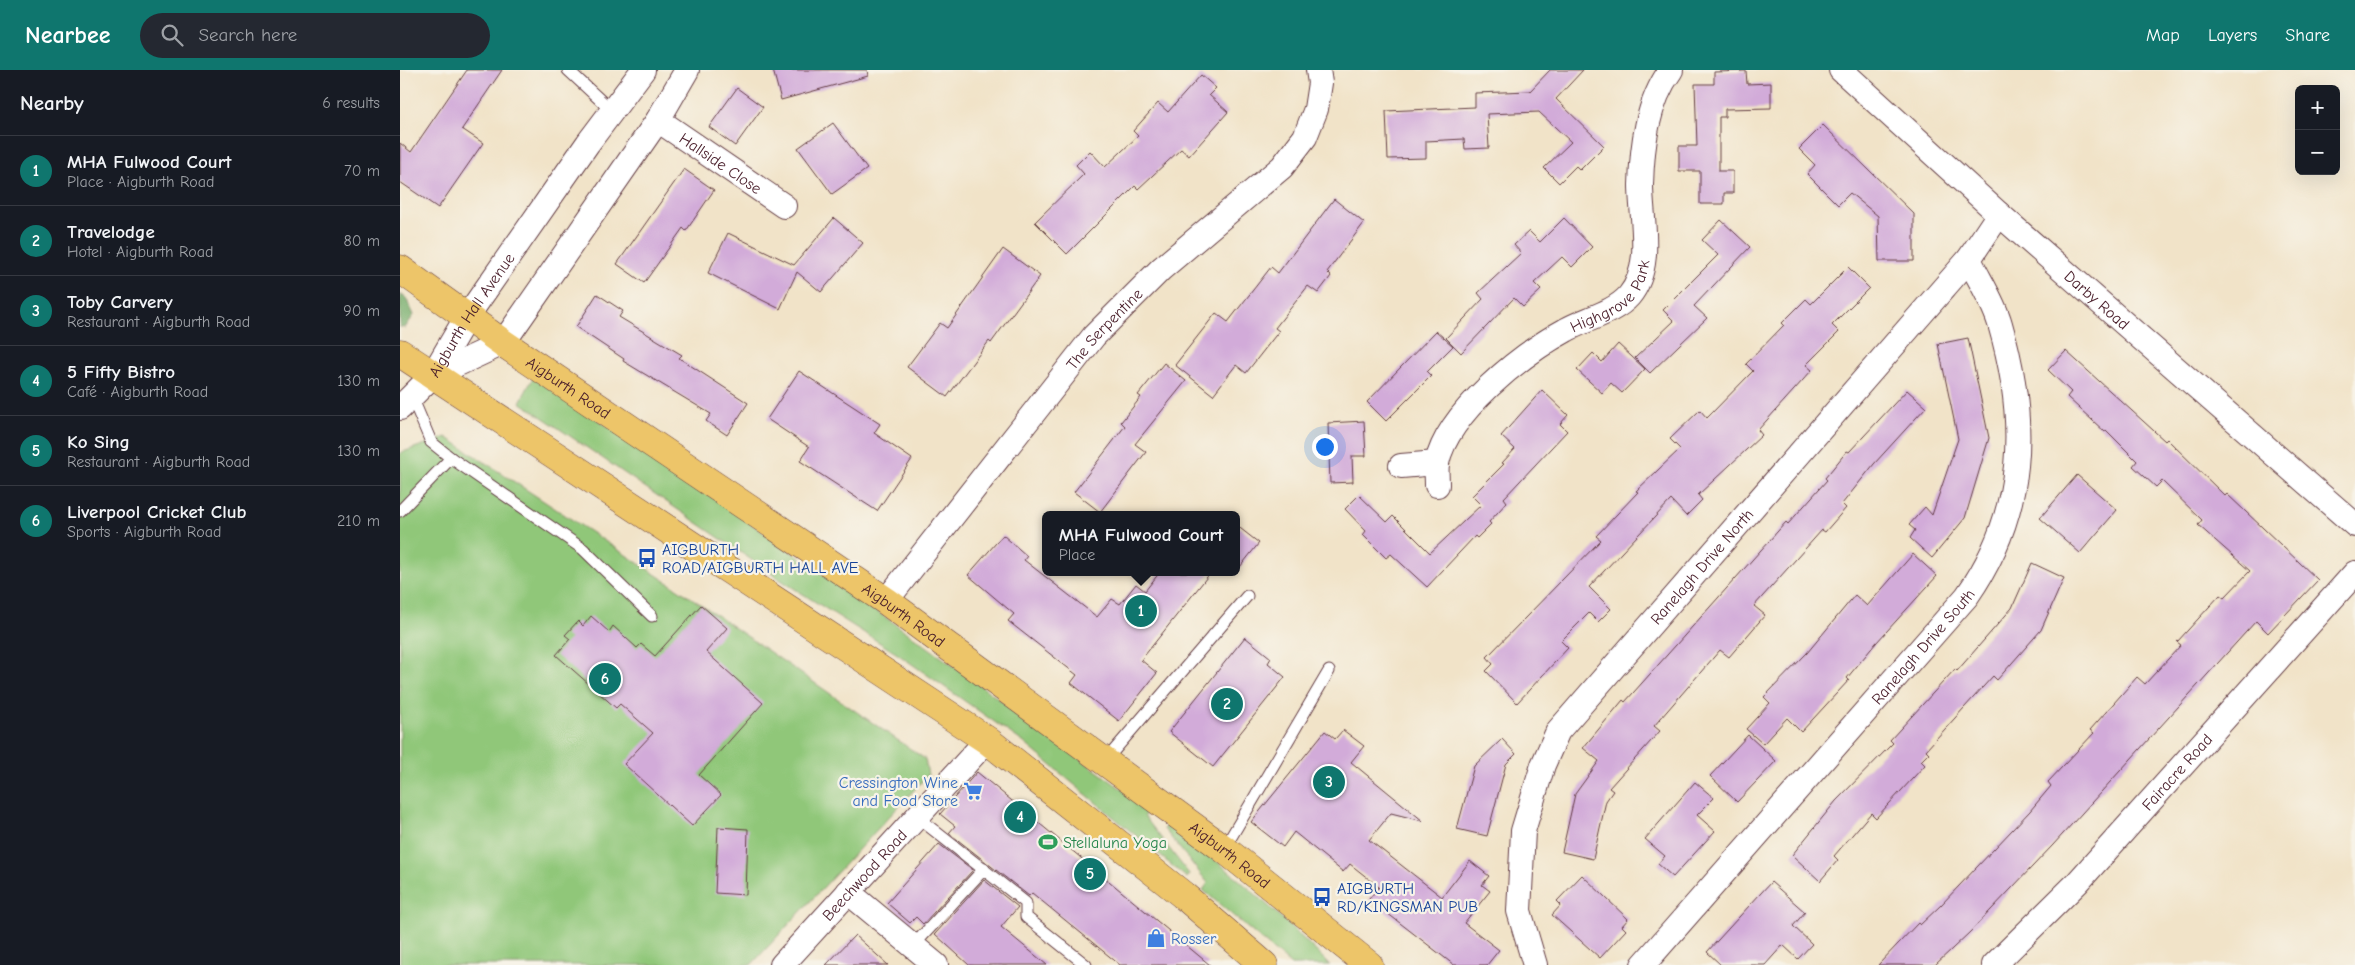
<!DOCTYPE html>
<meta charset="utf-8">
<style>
:root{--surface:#171b24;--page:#242831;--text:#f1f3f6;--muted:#9ea1a6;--line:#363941;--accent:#0f766e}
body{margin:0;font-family:"Comic Neue",sans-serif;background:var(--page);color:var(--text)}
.controls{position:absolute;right:15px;top:15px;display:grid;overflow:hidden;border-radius:8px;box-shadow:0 5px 20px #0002}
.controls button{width:45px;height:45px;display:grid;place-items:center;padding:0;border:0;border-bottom:1px solid var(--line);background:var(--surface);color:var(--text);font:25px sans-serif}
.you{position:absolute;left:924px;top:376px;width:18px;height:18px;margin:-12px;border:4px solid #fff;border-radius:50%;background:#1a73e8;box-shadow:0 0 0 8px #1a73e833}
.badge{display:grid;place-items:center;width:32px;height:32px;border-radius:50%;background:var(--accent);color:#fff;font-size:16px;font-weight:700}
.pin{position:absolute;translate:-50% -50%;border:2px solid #fff;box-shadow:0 1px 5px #0006}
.popup{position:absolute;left:642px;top:441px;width:198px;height:65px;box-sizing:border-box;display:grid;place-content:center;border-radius:8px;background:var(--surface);filter:drop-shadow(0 1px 4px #0005);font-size:16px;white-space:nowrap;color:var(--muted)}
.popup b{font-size:19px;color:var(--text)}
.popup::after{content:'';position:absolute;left:50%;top:100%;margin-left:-10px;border:10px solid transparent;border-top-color:var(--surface)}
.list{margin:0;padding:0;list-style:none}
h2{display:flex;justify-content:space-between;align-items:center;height:65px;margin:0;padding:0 20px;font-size:21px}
h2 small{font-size:16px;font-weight:400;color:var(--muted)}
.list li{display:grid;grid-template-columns:32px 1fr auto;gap:15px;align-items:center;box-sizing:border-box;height:70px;padding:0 20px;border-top:1px solid var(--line)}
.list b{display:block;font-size:19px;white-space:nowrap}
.list p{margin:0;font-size:16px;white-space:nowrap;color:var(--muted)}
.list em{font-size:16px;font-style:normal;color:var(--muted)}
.icon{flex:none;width:28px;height:28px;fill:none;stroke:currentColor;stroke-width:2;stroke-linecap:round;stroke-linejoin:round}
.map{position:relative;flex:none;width:1955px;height:895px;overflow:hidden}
header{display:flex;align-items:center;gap:30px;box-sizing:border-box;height:70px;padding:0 25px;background:var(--accent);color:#fff}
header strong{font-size:24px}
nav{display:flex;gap:28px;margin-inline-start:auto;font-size:18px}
.search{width:350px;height:45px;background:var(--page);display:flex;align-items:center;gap:12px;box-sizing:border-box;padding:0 18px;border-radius:28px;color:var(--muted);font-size:19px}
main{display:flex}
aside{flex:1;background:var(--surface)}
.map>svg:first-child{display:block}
</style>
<header>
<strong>Nearbee</strong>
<div class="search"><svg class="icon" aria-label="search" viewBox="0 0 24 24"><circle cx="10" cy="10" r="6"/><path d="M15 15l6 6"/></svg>Search here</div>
<nav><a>Map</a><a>Layers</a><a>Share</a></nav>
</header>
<main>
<aside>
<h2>Nearby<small>6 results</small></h2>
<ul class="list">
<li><span class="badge">1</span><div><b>MHA Fulwood Court</b><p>Place · Aigburth Road</p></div><em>70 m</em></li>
<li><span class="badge">2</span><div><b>Travelodge</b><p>Hotel · Aigburth Road</p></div><em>80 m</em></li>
<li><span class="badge">3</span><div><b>Toby Carvery</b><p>Restaurant · Aigburth Road</p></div><em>90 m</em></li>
<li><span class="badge">4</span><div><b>5 Fifty Bistro</b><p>Café · Aigburth Road</p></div><em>130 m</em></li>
<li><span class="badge">5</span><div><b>Ko Sing</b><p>Restaurant · Aigburth Road</p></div><em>130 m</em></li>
<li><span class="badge">6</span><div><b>Liverpool Cricket Club</b><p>Sports · Aigburth Road</p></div><em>210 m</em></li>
</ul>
</aside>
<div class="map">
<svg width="1955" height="895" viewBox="0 0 1955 895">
<rect width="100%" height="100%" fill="#f7f3e8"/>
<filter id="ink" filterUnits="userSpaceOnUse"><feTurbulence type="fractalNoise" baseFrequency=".02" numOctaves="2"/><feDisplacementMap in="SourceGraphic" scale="10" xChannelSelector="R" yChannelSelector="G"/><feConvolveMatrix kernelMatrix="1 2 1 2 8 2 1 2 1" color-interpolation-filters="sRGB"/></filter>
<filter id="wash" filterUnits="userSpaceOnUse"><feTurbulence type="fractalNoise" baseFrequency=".0096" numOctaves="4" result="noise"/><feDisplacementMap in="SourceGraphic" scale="20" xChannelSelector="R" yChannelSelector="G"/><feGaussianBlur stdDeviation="1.12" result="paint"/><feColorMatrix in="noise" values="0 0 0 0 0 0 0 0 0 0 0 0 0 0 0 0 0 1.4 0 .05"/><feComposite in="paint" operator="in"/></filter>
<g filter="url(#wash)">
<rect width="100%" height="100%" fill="#f1e3c8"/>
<g fill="#90c779" stroke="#6d7352">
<path d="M133,308L255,387L518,570L749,739L744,746L789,804L787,808L623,672L499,585L384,512L120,332Z"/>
<path d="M46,367L293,529L525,689L528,705L351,895H0V383Z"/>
<path d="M767,753C826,795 879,844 930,895H891L803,820L808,813L764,759Z"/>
</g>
<path fill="#74ac69" stroke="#5f664a" d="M0,224L6,228L14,245L5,258L0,257Z"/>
<g id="blocks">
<g fill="#d2abd9">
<path d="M67,0H102L62,59L83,73L38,138L0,112V73L11,82Z"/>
<path d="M373,0H467L468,6L381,30Z"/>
<path d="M1150,0H1183L1156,29L1204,76L1180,100L1176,96L1159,113L1144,98L1171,72L1139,42L1087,44L1089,78L1065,79L1064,69L1026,71V88L988,89L986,41L1075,37V23L1130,21Z"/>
<path d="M1346,1L1347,14L1371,13V38L1325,39V47H1319V101H1333V123H1324V134H1300V101H1279V76H1297L1295,14H1314V2Z"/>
<path d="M801,5L816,18L809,25L828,42L789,86L781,79L738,119L735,116L667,184L635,152L684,104L676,95L690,81L705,97L738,66L733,61L758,33L768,42Z"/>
<path d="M337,18L363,37L335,76L309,57Z"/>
<path d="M433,53L467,99L432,124L398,78Z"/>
<path d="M1423,55L1514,144V191H1479L1478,146L1450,123L1438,135L1407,104L1415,95L1399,79Z"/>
<path d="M284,99L314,120L286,161L283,158L244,213L217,194Z"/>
<path d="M934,129L964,153L927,202L931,206L918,223L908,216L875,258L879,261L846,303L836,295L813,325L775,295L816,243L828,252L871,197L878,203Z"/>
<path d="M434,148L463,173L421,222L397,202L380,239L308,203L328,163L394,195Z"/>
<path d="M1164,148L1192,177L1172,197L1162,187L1134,213L1141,220L1123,237L1114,228L1061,283L1046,268L1083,229L1078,223L1121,183L1114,175L1129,161L1140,172Z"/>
<path d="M1321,150L1350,177L1294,236L1307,248L1250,303L1235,288L1274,251L1263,240L1318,185L1302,170Z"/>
<path d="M603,179L640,206L591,273L589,271L547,327L507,297L540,253L547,258Z"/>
<path d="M1448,197L1469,218L1432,255L1439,262L1406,295L1412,300L1358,360L1362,365L1298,425L1302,430L1286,446L1271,430L1189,517L1211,539L1198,552L1189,543L1161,571L1168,578L1117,633L1086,601L1093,594L1087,587L1201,470L1196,466L1238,422L1236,421L1280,379L1270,369L1300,340L1307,348L1353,301L1346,294L1384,255L1382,253L1406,229L1411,234Z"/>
<path d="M197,224L223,241L219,247L282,285L279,288L348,333L327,365L306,351L311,344L223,291L224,289L176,257Z"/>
<path d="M1036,261L1053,276L1027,302L1031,306L986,351L967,332Z"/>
<path d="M1568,268L1589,368L1565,448L1532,488L1510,468L1515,460L1509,455L1525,437L1532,445L1558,369L1538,274Z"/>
<path d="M1218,274L1245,299L1222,323L1211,313L1202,323L1177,300L1193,283L1202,292Z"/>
<path d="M1666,281L1765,371L1767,369L1825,426L1827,424L1918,510L1868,563L1856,551L1653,775L1570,862L1535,895H1478L1518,853L1520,855L1541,835L1630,741L1651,716L1648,712L1694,663L1690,660L1737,607L1745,614L1781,575L1777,572L1820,525L1824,528L1850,501L1798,455L1802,450L1762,411L1756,417L1733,396L1737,391L1706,360L1705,362L1667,327L1671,322L1648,300Z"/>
<path d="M764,293L786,311L735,374L746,382L700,442L674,422L725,356L721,352L741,327L738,325Z"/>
<path d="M399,301L480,354L474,363L512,389L477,441L400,391L409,377L367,349Z"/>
<path d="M1142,320L1168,345L1160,354L1167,361L1104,428L1107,432L1089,452L1091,454L1077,468L1075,466L1027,517L991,484L986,488L963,465L966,461L945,439L959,425L987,452L993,446L1030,483L1081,435L1072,426L1104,394L1102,393L1115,379L1101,366Z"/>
<path d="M1507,320L1526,337L1474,394L1442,434L1446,438L1425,462L1422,460L1354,536L1365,545L1329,587L1320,580L1254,656L1260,661L1209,718L1213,721L1206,731L1193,789L1162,782L1175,724L1199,691L1183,678L1223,630L1225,632L1386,452L1388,454L1427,410L1425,408L1447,381L1449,382Z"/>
<path d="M964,351L966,386H952L953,412L930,413L928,353Z"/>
<path d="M1677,405L1717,440L1680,483L1640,448Z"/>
<path d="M836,455L859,473L836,502Z"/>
<path d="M603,465L627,486L624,490L697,547L712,529L720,534L736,514L745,521L760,502H811L741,590L757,603L719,651L671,613L677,605L608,551L614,544L568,505Z"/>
<path d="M1513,484L1537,506L1476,573L1447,608L1449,610L1401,662L1387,648L1363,674L1346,659L1370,633L1364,627L1407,583L1455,525L1467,536Z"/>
<path d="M1632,493L1664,508L1641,560L1597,610L1593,606L1526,680L1529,683L1521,691L1525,695L1476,748L1471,743L1434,786L1438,790L1420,811L1392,785L1436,731L1493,673L1490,670L1555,599L1557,601L1612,538Z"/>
<path d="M301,535L327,558L306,582L363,633L299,705L321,725L292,756L224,694L253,663L220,634L216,638L156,585L170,569L165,565L178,551L183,556L191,546L209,562L213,556L237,578L241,574L255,586Z"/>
<path d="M845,567L871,588L868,593L885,607L813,697L769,662Z"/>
<path d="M943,660L964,676L951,692L1023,751L991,743L969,770L1042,827L1070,791L1089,806L1082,815L1090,821L1064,853L1099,880L1087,895H1054L969,829L979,817L950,794L943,802L894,762L883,777L851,752L925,661L935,669Z"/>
<path d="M1348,665L1376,691L1337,732L1310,706Z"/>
<path d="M1102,669L1116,684L1106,694L1087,766L1057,759L1074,696Z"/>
<path d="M577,702L686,792L810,895H720L632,823L629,826L549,763L555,756L540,744Z"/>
<path d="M1295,712L1314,728L1297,745L1315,761L1273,807L1258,794L1265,786L1245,769Z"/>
<path d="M318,757L348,759L346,825L315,823Z"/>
<path d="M539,774L573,800L523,854L516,847L510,853L487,833Z"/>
<path d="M1182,805L1228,849L1222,856L1226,860L1200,888L1152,845L1161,835L1157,831Z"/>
<path d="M584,810L618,837L601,857L647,895H569L535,864Z"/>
<path d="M1371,812L1405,842L1393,856L1412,874L1398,889L1383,875L1365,895H1321L1307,882Z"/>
<path d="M455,865L488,895H426Z"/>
</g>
</g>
</g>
<g filter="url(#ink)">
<use href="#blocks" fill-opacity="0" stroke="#633c43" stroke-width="1"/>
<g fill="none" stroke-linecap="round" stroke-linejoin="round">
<g stroke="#633c43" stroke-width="13">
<g id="lane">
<path d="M168,0L212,41"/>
<path d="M51,388L183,479L252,546"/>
<path d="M0,441L51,388L31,372L12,327"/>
<path d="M705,691L847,526"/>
<path d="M517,747L626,833V847L686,895"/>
<path d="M824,779L929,601"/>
<path d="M513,876L584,799"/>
</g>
</g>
<g stroke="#633c43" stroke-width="26">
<g id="street">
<path id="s1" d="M1441,0L1599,144L1955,455"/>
<path id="s2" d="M258,50L384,136"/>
<path d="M32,306L103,273L258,50L287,0"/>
<path id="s3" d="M0,338L32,306L66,248L188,73L243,0"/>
<path d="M1001,396L1037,393"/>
<path id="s4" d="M1037,415C1037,408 1036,400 1037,393C1048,342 1122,284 1166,260C1185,249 1214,243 1229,226C1254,196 1241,150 1241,115C1242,77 1247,32 1271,0"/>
<path id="s5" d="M486,531L694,266L761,199L882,97L905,67L916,39L920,13L918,0"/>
<path d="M448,822L536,895"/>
<path id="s6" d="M382,895L587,670"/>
<path id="s7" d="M1135,895L1119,841L1123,761L1143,695L1158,661L1569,189L1599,144"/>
<path id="s8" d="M1243,895L1567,526C1626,442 1628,351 1600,254C1594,232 1579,210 1569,189"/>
<path id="s9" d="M1594,895L1677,813L1955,503"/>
</g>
</g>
<g stroke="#633c43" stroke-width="29">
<g id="highway">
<path id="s10" d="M0,199L103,273L486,531L824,779L969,895"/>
<path d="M0,283L587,670L783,825L864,895"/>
</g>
</g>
<use href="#lane" stroke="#fff" stroke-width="11"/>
<use href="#street" stroke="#fff" stroke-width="24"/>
<use href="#highway" stroke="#edc569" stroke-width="28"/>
</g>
</g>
<defs>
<g id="bus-bare" transform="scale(1.5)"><path d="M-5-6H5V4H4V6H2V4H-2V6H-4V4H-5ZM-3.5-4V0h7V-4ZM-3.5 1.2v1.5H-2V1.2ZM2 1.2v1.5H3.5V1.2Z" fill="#1a4fb4" stroke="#f7f3e8" stroke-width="2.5" paint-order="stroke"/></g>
<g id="supermarket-bare" transform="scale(1.5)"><path d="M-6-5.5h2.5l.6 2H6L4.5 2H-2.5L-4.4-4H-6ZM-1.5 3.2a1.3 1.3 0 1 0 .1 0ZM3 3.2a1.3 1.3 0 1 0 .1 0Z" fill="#3f7fe0" stroke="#f7f3e8" stroke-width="2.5" paint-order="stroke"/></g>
<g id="stadium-bare" transform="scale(1.5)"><path d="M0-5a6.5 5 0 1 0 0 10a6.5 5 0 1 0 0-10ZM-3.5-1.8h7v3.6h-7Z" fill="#2e9e5b" stroke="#f7f3e8" stroke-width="2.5" paint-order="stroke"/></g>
<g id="shop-bare" transform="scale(1.5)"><path d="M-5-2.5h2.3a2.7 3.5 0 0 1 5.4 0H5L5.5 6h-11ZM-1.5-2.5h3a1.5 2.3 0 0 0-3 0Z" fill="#3f7fe0" stroke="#f7f3e8" stroke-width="2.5" paint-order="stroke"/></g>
</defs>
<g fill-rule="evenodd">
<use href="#bus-bare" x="247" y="488"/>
<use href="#supermarket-bare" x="573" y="721"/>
<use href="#stadium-bare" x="648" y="772"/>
<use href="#bus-bare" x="922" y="827"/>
<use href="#shop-bare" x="756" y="868"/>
</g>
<g text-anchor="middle" stroke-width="4.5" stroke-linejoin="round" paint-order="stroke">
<g font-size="16" fill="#4a1f2b" stroke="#f7f3e8">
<text dy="6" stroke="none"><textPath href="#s2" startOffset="76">Hallside Close</textPath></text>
<text dy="6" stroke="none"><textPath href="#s4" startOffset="270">Highgrove Park</textPath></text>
<text dy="6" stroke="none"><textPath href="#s1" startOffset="344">Darby Road</textPath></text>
<text dy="6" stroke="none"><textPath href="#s3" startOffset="118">Aigburth Hall Avenue</textPath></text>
<text dy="6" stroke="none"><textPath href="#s5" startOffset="349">The Serpentine</textPath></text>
<text dy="6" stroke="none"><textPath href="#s10" startOffset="206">Aigburth Road</textPath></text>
<text dy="6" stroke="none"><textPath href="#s7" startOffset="461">Ranelagh Drive North</textPath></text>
<text dy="6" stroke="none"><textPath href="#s10" startOffset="611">Aigburth Road</textPath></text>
<text dy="6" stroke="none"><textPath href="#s8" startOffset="424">Ranelagh Drive South</textPath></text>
<text dy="6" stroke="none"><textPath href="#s9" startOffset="266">Fairacre Road</textPath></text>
<text dy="6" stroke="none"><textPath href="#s10" startOffset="1016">Aigburth Road</textPath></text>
<text dy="6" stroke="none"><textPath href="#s6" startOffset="122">Beechwood Road</textPath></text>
</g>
<g font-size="16" fill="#164399" stroke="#f7f3e8" text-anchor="start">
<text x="262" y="485">AIGBURTH<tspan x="262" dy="18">ROAD/AIGBURTH HALL AVE</tspan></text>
<text x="937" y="824">AIGBURTH<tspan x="937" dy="18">RD/KINGSMAN PUB</tspan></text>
</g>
<g font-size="16" fill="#366cbe" stroke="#f7f3e8" text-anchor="end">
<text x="558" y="718">Cressington Wine<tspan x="558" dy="18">and Food Store</tspan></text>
<text x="771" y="874" text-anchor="start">Rosser</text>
</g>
<g font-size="16" fill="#27864d" stroke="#f7f3e8" text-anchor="start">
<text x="663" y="778">Stellaluna Yoga</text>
</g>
</g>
</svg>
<div class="controls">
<button>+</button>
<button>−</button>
</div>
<div class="you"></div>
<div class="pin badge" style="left:741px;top:541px">1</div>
<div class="popup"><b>MHA Fulwood Court</b>Place</div>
<div class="pin badge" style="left:827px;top:634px">2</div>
<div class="pin badge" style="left:929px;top:712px">3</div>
<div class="pin badge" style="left:620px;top:747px">4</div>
<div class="pin badge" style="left:690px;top:804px">5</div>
<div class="pin badge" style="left:205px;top:609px">6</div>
</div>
</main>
